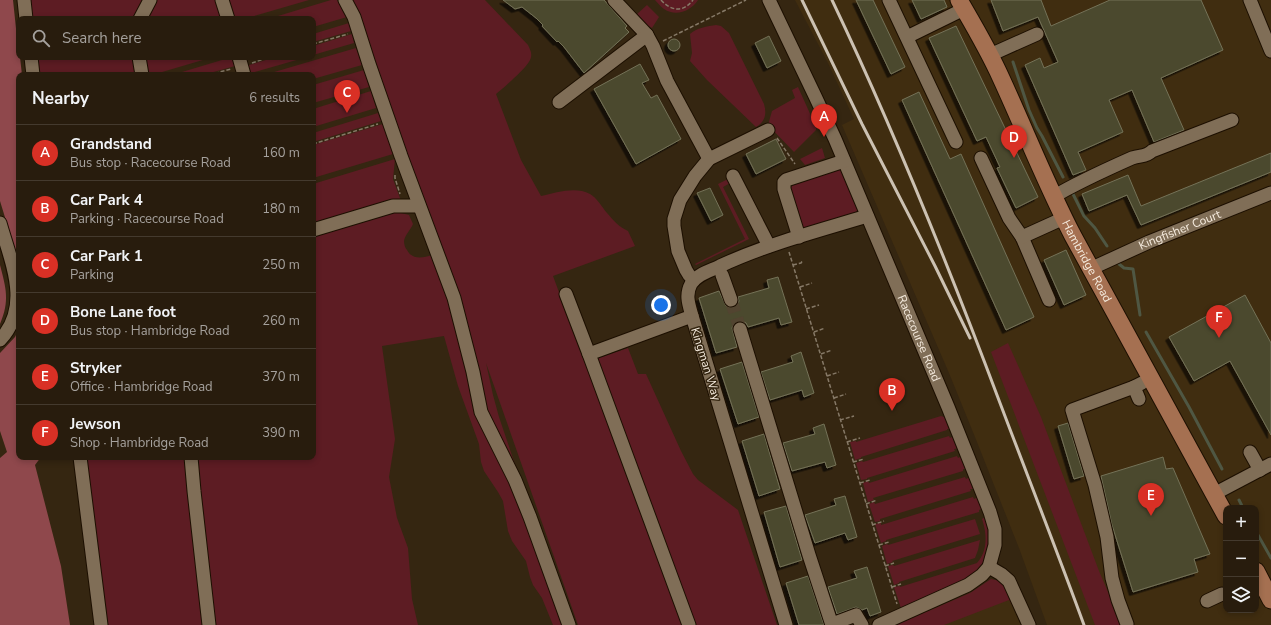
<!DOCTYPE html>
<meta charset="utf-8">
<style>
:root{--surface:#281c0d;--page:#302516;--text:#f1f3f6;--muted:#a5a19d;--line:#443a2e;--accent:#d93025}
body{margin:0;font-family:"Nunito Sans",sans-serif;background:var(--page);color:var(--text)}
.controls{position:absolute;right:12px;bottom:12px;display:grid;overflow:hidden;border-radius:8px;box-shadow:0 2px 6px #0003}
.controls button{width:36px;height:36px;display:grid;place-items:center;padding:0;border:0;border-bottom:1px solid var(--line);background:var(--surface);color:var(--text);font:20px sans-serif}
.you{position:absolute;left:661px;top:305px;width:14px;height:14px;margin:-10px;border:3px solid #fff;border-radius:50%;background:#1a73e8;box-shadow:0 0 0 6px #1a73e833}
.badge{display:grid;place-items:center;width:26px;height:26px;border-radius:50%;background:var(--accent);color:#fff;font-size:13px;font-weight:700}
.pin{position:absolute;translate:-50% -33px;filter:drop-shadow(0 1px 2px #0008)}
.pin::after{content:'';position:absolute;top:21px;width:14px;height:12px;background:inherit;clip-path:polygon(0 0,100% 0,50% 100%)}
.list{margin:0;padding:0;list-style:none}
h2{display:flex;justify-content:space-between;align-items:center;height:52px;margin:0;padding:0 16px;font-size:17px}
h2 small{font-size:13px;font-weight:400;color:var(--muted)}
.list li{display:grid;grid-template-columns:26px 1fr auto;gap:12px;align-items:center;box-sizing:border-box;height:56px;padding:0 16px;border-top:1px solid var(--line)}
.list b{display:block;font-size:15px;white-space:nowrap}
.list p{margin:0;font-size:13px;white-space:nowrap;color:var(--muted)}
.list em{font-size:13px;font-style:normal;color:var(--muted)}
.icon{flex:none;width:22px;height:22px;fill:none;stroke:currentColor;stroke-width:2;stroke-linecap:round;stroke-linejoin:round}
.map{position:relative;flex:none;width:1271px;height:625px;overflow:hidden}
.search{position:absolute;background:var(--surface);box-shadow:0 2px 6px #0003;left:16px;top:16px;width:300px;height:44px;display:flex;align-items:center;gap:10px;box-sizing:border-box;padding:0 14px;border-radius:8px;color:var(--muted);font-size:15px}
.panel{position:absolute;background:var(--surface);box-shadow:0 2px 6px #0003;left:16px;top:72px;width:300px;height:388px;border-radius:8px}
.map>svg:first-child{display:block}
</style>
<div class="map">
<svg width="1271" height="625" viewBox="0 0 1271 625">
<defs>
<filter id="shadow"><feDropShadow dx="-3.5" dy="3.5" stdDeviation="0" flood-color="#0009"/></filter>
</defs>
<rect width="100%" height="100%" fill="#352611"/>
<g fill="#402d10" fill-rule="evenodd">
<path d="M795,0H1271V625H1047L1019,548L975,437L949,373L842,125L854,119L828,63ZM1226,508H1256V610H1226Z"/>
<path d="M1002,586L1023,625H896L984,587Z"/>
</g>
<g fill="#5d1c23">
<path d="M28,0H147L137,19H31Z"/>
<path d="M154,0H218L224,19H143Z"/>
<path d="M226,0H309L244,19H232Z"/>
<path d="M331,0H337L347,17L313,27V19H268Z"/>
<path d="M348,0H485L528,45C530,49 532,53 531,57C530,66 504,87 496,94L521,160L541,196C556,193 575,186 590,194C597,198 602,207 607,213C613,220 619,227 628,231L635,246L553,276L682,625H578L486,363L493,395L499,417L525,494L487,414Z"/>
<path d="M655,0H698C691,11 676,17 664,9C661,7 658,3 655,0Z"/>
<path d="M647,5L659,17L652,28L645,24L636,15Z"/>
<path d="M349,23L351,31L313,42V34Z"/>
<path d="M716,25L721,26L729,33L764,104C767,114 765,122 756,127L707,80L690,61L692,53L690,34C696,28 708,26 716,25Z"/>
<path d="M352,34L354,43L313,55V46Z"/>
<path d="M356,48L362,65L313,79V75H264Z"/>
<path d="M35,57H138L140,75H38Z"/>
<path d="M144,57H213L152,75H146Z"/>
<path d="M232,57L235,66L203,75H172Z"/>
<path d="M276,57H307L248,74L246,66Z"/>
<path d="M364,70L369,87L313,103V85Z"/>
<path d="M798,87L816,127V130L794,152L768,125L772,111L795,98L792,90Z"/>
<path d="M371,91L376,108L313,127V109Z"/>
<path d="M378,113L381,121L313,142V133Z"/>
<path d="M383,124L393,154L313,178V145Z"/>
<path d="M822,148L825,158L805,165L800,159Z"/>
<path d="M395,159L393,179L401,201L313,226V184Z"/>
<path d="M841,168L858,209L854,215L803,229L790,190L793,184Z"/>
<path d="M730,178L732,182L723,187L749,239L696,265L695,264L745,239L718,184Z"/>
<path d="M393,211L409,215L413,224C411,229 405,235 404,241C404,244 405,248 407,250C412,260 423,258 432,255L450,298L473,389L513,483L566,625H553L542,598L533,585L530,577L526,561L512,541L508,531L503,501L498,492L484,471L481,462L479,444L458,386L444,336L382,346L395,439L389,477L397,518L408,548L412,599L418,625H211L194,457H313V233Z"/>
<path d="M1008,343L1041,417L1099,571L1122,625H1095L991,352Z"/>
<path d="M628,348L638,374H646L681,451L693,474L698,480L738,510L777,625H692L596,359Z"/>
<path d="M941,416L947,418L950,429H947V430L861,457V458L855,460L850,442L856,441V442Z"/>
<path d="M949,436L950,438L954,436L959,448L954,449L955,451L867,478V479L861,480L856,463L862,461L863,462Z"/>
<path d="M957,456L958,458L962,456L966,469H963V471L873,498L874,500L868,502L863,483L868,481L869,483Z"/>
<path d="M85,457H188L207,625H105Z"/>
<path d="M965,477L966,479L970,477L974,489H970L971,491L880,519V521L875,522L869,504L874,502L875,504Z"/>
<path d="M973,497L974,499L978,497L983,508L979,510V512L886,540V541L881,543L875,524L881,523V525Z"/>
<path d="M985,517H986L991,529L989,556L976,575L901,608L894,587L900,586V587L977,563C988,551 987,534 982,519Z"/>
<path d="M975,519L980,534L892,561L893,562L887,564L882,546L887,544L888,545Z"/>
<path d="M980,540L978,550L975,558L899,582V583L894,585L888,566L893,565L894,566Z"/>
<path d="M1001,578L1014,604L1012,605L1009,600L944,625H896L970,593L991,579L1000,581Z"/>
</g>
<g fill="#8f484c">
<path d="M0,0H13L19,57H20L22,75H19V263L0,201Z"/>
<path d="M0,265C6,288 10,301 0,324Z"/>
<path d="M19,329V457H41L35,465L61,566L70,625H0V458L7,452L0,431V353L15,337Z"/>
</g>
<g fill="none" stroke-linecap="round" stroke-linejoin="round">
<g stroke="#4f5743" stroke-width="3">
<path d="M1013,62L1029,110L1037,128L1042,136L1063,177"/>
<path d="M1072,192L1084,216L1095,228L1107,246"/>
<path d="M1119,264L1124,268L1133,269L1140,315"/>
<path d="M1146,332L1189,407L1222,469"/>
<path d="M1239,500L1243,508"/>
<path d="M1258,535L1271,558"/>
</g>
</g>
<g fill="#4b492f" stroke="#747257" filter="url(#shadow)">
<path d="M503,0H604L627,26L625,28L629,32L584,73L564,47L558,41L557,42L542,26L543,25L536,18L522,7L515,9Z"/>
<path d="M856,0H873L905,67L891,74Z"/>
<path d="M912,0H944L947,7L921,19Z"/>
<path d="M991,0H1041L1051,26L1110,0H1201L1223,50L1161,78L1184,130L1154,142L1132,90L1109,100L1123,132L1078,152L1086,170L1073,175L1025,65L1040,58L1044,68L1058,62L1038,17L1003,31Z"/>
<path d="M956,26L1038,197L1016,208L997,168L1000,167L986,137L977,141L929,38Z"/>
<path d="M769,36L781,61L767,68L755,43Z"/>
<circle cx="674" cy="45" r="6"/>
<path d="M640,64L649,80L642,83L651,98L657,95L681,139L636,164L594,89Z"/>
<path d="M919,92L950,159L961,154L1034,317L1006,330L902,100Z"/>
<path d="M776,139L786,159L756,174L746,154Z"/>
<path d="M1271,153V172L1141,225L1127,195L1089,211L1082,194L1128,175L1141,206Z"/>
<path d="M710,188L723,215L711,221L697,193Z"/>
<path d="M1066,250L1086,295L1064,305L1044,260Z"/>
<path d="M778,277L792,322L781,325L779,318L748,327L746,323L742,321L737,322L734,324L732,328L737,347L716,353L699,298L719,291L726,306L729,308H733L737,305L739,301L738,297L769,288L767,280Z"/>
<path d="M1245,295L1271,343V435L1230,361L1194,381L1169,337Z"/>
<path d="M801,352L814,393L804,397L802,390L770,400L761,372L793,362L791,356Z"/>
<path d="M742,362L759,417L738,424L720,369Z"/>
<path d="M1068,423L1084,476L1074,479L1058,426Z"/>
<path d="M824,424L836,465L827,468L825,462L792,471L783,443L815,434L813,428Z"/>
<path d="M764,434L780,489L759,496L742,441Z"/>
<path d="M1163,457L1166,469L1173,468L1210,554L1194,559L1198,572L1133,592L1112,525L1101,476Z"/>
<path d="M845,496L857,537L848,540L845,533L815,543L805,515L836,505L834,499Z"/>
<path d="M786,506L802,560L780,567L764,512Z"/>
<path d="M867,567L881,612L870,616L867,608L862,610L856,607L837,614L828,587L857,578L854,571Z"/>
<path d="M808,576L824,625H799L786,583Z"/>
</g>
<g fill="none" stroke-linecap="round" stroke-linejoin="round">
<path stroke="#524430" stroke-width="13" stroke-dasharray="13 6" stroke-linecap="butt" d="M731,300L740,329"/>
<g stroke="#1c0f00" stroke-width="15">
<g id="minor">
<path d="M24,0L26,19"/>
<path d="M222,0L228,19"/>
<path d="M345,0L354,17L369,64L401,156L454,298L473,372L481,412L515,480L530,517L569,625"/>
<path d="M614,0L647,35L653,46L667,81L709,159"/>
<path id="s1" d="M769,0L815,96L835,139L948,407L990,512L995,529V545L989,567L982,575L968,585L879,625"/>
<path d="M889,0L956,142"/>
<path d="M1250,0L1271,51"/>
<path d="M140,19L150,0"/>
<path d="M907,37L964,9"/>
<path d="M990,55L1037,34"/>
<path d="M31,57L33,75"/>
<path d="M139,57L142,75"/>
<path d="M239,57L244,75"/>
<path d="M559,102L647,35"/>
<path d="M981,158L1009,218L1022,237L1049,300"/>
<path d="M733,176L769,246"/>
<path d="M1053,197C1078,182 1105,170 1132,158C1141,155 1146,157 1152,151L1232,120"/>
<path d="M0,223C11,262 32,306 0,340"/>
<path d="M313,230L393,206H419"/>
<path d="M799,237L784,189V182L786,180L844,161"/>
<path d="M1022,237L1064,218"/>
<path id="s2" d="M1090,269L1149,242L1271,193"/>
<path d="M722,275L731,300"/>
<path d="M694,280L689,275L686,270L678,251L674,226V219L680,200L695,176L709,159L768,130"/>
<path d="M566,294L589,354"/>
<path d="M740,329L809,555L832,625"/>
<path d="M1139,399L1134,387L1142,383"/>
<path d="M1250,452L1260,470"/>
<path d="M80,457L101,625"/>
<path d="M191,457L194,491L209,625"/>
<path d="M1214,494L1271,464"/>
<path d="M989,567L1001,574L1009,581L1029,625"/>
<path d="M1207,601L1222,594"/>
<path d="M832,624L856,615L862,625"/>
<path d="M1127,624L1118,600L1112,578L1107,537L1095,485L1072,410L1134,387"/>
<path d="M689,625L589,354L692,316"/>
<path d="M786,625L692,316C689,305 685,295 691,284C697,274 710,271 720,266C767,244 818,231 867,216"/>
</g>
</g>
<g stroke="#1c0f00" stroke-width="19">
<g id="major">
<path id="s3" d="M959,0C974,26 989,51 1001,78C1025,130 1046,184 1073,236L1226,516"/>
<path d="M1256,571L1271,600"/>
</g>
</g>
<g stroke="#867967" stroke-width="1.5" stroke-dasharray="4 2" stroke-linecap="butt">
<path d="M661,0C671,11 683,13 693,0"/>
<path d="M663,41L746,0"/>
<path d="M313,44L348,34"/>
<path d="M252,63L270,57"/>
<path d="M209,75L231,69"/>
<path d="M777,138L795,164"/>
<path d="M313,144L378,124"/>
<path d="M395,175V178L400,194"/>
<path d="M789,252L897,604"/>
<path d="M793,265L801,263L803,260"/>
<path d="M800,287L812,283"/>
<path d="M806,309L819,305"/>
<path d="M814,332L825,328"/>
<path d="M821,354L832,350"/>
<path d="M827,376L839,372"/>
<path d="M834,398L846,394"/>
<path d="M840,420L854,416"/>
<path d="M847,442L860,438"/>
<path d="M853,462L864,459"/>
<path d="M860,483L870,480"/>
<path d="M866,504L877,500"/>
<path d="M872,525L884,521"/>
<path d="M879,545L889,542"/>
<path d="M885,566L894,563"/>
<path d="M892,587L901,584"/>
</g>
<use href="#minor" stroke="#806e57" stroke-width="13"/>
<use href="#major" stroke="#a57051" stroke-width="17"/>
<g stroke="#ccc1b2" stroke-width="3">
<path d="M802,0L862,124L935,266L970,338"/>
<path d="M832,0C895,132 949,267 1000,403C1028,477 1057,551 1084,625"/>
</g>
</g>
<g text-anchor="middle" stroke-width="3" stroke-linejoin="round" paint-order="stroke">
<g font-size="12" fill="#f5ebde" stroke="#352611">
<text dy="4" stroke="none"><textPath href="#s2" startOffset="98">Kingfisher Court</textPath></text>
<text dy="4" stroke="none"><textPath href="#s3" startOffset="291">Hambridge Road</textPath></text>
<text dy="4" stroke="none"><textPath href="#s1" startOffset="370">Racecourse Road</textPath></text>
<text transform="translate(706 364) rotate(73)" y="4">Kingman Way</text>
</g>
</g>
</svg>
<div class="controls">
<button>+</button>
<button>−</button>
<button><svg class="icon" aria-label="layers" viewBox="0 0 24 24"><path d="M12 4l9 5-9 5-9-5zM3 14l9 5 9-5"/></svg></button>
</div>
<div class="you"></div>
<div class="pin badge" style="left:824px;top:137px">A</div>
<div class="pin badge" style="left:892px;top:411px">B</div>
<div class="pin badge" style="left:347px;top:113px">C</div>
<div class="pin badge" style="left:1014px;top:158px">D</div>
<div class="pin badge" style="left:1151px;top:516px">E</div>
<div class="pin badge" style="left:1219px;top:338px">F</div>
<div class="search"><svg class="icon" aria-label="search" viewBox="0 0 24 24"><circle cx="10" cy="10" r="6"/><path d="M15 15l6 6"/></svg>Search here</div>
<section class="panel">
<h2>Nearby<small>6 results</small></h2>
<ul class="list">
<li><span class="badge">A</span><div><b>Grandstand</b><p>Bus stop · Racecourse Road</p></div><em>160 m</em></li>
<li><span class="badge">B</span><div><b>Car Park 4</b><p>Parking · Racecourse Road</p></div><em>180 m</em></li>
<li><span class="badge">C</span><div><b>Car Park 1</b><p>Parking</p></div><em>250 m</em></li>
<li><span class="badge">D</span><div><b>Bone Lane foot</b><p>Bus stop · Hambridge Road</p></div><em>260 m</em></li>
<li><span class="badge">E</span><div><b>Stryker</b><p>Office · Hambridge Road</p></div><em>370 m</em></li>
<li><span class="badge">F</span><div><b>Jewson</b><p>Shop · Hambridge Road</p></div><em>390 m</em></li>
</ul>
</section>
</div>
